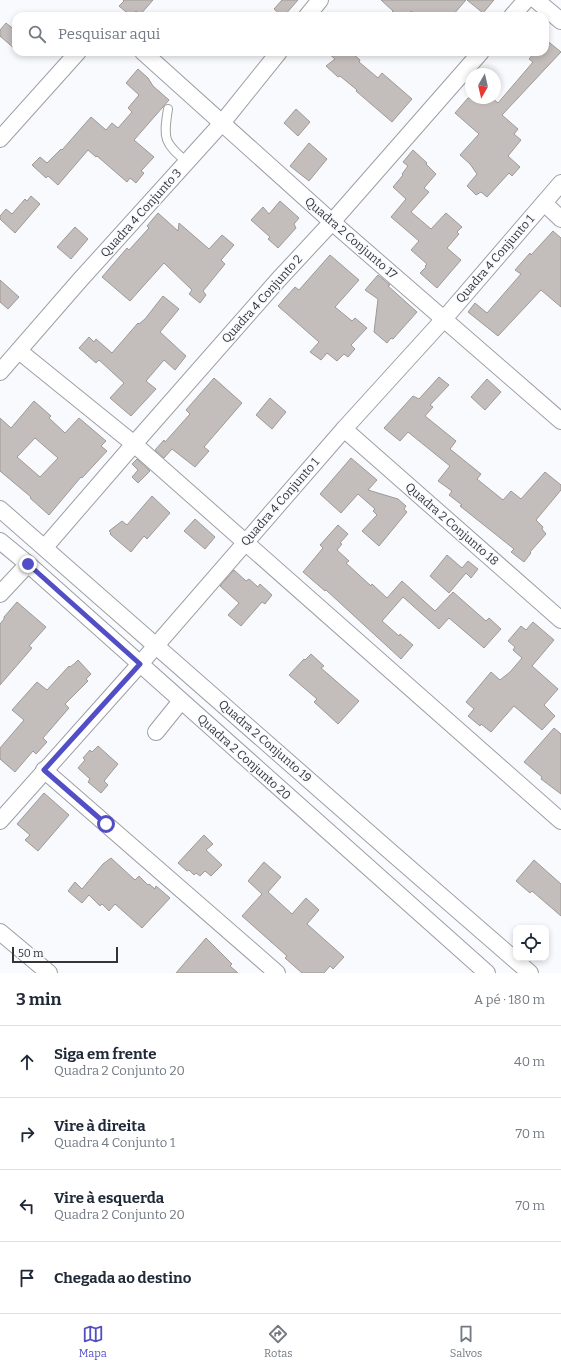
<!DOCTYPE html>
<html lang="pt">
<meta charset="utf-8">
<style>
:root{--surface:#fff;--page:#f2f2f3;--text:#1f2937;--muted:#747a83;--line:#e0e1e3;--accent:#524fc6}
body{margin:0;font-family:Bitter,serif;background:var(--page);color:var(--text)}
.controls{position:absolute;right:12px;bottom:12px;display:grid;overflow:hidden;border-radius:8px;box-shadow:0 2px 6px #0003}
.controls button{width:36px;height:36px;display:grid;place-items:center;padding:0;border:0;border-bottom:1px solid var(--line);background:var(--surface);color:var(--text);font:20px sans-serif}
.compass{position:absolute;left:465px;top:68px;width:36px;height:36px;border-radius:50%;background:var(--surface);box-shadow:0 2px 6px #0003;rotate:188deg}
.scale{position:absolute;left:12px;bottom:10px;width:106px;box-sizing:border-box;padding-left:4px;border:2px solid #343437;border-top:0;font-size:11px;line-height:14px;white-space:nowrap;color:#343437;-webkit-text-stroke:3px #f8fafe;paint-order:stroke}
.stop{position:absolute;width:12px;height:12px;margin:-9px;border:3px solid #524fc6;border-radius:50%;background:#fff}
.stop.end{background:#524fc6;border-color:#fff;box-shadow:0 1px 4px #0008}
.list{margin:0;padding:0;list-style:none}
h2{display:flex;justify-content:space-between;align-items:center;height:52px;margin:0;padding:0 16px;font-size:17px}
h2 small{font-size:13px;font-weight:400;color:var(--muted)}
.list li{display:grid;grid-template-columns:26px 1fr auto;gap:12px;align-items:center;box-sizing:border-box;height:72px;padding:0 16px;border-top:1px solid var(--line)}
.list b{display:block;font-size:15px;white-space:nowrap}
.list p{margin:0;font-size:13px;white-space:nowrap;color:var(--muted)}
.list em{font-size:13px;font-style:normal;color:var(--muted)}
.icon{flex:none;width:22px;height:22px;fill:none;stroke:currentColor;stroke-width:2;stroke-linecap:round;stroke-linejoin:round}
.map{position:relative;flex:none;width:561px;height:973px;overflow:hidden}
.search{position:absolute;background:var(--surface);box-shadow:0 2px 6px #0003;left:12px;right:12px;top:12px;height:44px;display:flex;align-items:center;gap:10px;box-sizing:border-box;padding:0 14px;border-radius:12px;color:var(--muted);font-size:15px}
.sheet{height:340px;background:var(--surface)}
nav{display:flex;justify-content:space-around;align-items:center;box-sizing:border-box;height:56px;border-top:1px solid var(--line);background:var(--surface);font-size:11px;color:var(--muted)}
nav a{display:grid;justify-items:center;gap:2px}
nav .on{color:var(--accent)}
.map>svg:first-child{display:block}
</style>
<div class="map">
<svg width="561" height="973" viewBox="0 0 561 973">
<rect width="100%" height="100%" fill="#f8fafe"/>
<g fill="#c3bdbb" stroke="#9f9a98" fill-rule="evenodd">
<path d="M123,0H153L140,15L136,11L131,16L119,6L124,1Z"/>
<path d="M282,0H298L284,16H282L274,9Z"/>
<path d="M381,0H466L452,16H418L411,11L407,16H389L393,11Z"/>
<path d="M467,0H494L483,13Z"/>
<path d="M6,23L16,31V50L0,36V30Z"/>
<path d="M545,39L561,52L502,115L518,129L514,134L521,140L508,156L520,167L512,176L509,173L487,197L481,192L476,195L467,186L477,174L470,164L460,155L479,134L455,113L468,98H492L498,103L533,62L529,59L535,52H545Z"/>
<path d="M327,52H351L360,60L359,62L378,78L382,73L412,99L392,122L356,91L357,90L340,76L338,77L326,66L335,59Z"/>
<path d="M138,69L148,78L153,86L169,100L134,140L154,157L141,171L144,173L136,183L130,178L127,182L97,156L96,157L88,150L58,185L48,176L46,178L32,165L40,157L47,163L61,149L62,150L91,117L106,130L112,123L118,128L132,112L128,108L139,95L126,83Z"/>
<path d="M296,109L310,122L298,136L284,123Z"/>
<path d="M309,143L327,159L309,181L290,166Z"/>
<path d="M413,150L427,163L426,164L436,174L424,188L429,192L411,212L431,229L446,213L462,227L457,232L459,234L447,248L461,260L437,288L420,273L426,267L425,266L427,264L411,250L419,241L391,217L406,199L393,187L403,175L402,174L408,166L403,162Z"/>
<path d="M31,196L40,204L15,233L0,219V216L6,209L12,214L25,199L27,201Z"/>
<path d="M280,201L299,218L294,224L296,228L278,248L268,239L270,237L251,220L263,207L269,214Z"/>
<path d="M158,213L178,231L179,223L209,249L222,235L234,245L221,260L225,264L203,291L206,295L200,303L189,294L192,290L164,263L130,301L102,277L127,248L129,250L149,228L147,226Z"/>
<path d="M75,227L88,239L71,259L57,247Z"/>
<path d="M553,231L561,238V307L541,290L498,336L468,312L475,303L487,313L521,274L515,270L530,253L531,255Z"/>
<path d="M330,255L359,280L335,307L352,321L355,318L367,328L351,345L355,349L348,357L344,354L337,361L327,353L321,360L310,352L319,342L278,306L295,287L299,290Z"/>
<path d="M378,275L390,285L388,286L417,312L393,339L391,338L387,343L374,332L378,299L365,290Z"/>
<path d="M0,280L19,297L8,309L0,302Z"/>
<path d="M163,296L179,309L160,332L186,356L175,370L164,360L146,381L156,389L131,416L110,398L124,383L99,360L96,363L79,348L89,337L94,342L96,339L112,353L138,323L139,324L145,319Z"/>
<path d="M439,377L449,385L430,405L433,407L425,416L456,441L450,449L481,474L477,479L503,500L511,491L521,499L545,472L561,485V490L536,520L543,527L542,529L546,534L530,552L531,553L524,562L511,552L514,549L460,506L462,505L449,495L452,491L438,481L450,466L408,432L400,441L384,428L413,396L419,399Z"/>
<path d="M214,378L242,403L204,447L209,451L195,467L172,449L164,458L155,450L164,440L165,442L190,414L186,410Z"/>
<path d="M487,379L501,392L485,410L471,397Z"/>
<path d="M270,398L286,412L272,429L256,415Z"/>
<path d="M34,401L51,416L49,418L65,433L79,418L106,441L101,446L107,451L82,478L81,477L49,515L30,498L31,497L0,471V418L11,428ZM35,438L58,458L40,477L17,457Z"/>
<path d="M351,458L377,480L368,490L398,499L406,506L404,509L407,512L379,546L362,531L377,515L373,511L375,509L358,494L341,513L320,494Z"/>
<path d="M137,459L150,471L138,483L132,477L138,470L132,464Z"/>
<path d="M152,496L170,513L147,539L144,536L131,552L110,534L111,533L109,531L122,521L127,525Z"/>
<path d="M195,519L215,537L205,549L184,531Z"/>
<path d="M338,525L348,534L340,543L342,544L337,550L349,561L346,563L371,586L372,584L387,598L402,581L435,611L453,592L486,621L489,618L501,629L484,648L449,618L439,629L403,597L382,621L399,636L400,634L413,645L401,659L326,590L325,591L303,572L323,548L320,545Z"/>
<path d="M447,555L462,568L468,561L478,569L471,578L466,573L449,593L430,576Z"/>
<path d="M234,570L246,581L249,579L258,587L260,584L272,595L265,604L262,602L241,626L228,615L239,603L220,586Z"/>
<path d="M17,602L46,627L29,646L32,648L0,685V624L4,619V617Z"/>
<path d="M533,622L554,640L532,666L558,689L544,705L555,716L542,730L514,706L491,732L481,724L480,726L468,716L474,709L466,702L491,672L500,680L510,672L522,658L513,650L515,647L508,641L521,626L526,630Z"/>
<path d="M311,654L324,666L321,668L359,701L338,724L314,702L317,699L289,675L304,659L305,660Z"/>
<path d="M78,660L91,674L86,679L88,681L65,704L69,708L43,738L47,742L36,754L33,751L15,772L0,759V748L24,720L12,710L37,682L47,690L69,666L70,667L74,664Z"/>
<path d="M554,728L561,734V794L541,779L542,777L524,762Z"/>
<path d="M98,746L118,764L104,781L108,785L101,793L88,782L90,779L78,768L85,760L83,758L90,750L92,752Z"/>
<path d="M44,793L69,815L38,851L25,840L30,835L17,824Z"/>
<path d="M204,835L213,844L206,850L222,865L211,876L205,871L200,876L196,873L194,875L189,870L187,871L178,863Z"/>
<path d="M111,858L135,880L139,876L148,885L149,884L155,889L156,886L170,898L142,928L115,904L109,911L102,904L100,906L89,895L82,903L68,891L75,882L82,889L103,864Z"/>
<path d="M534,860L561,884V916L532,891L530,893L516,881Z"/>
<path d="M264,862L281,877L268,892L292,914L306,898L319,910L307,924L344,957L333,969L330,966L324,973H302L285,958L287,956L242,916L262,894L248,881Z"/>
<path d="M206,938L232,964L230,966L238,973H176Z"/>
</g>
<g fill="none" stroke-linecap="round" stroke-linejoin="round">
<g stroke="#9e9fa4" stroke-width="10">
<path id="service" d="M168,109C163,139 164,143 187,162"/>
</g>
<g stroke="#9e9fa4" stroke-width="18">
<g id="minor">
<path d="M536,0L561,21"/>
<path d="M307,16L320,0"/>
<path d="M512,16L526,0"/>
<path d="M143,52L332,222L561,421"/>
<path d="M0,139L78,52"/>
<path d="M544,203L561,219"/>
<path d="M19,351L134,444L561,821"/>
<path d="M0,372L80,280L222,123L279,52"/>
<path d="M344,429L561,620"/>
<path d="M0,509L392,853L530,973"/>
<path d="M0,541L28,564L487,973"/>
<path d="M45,547L134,444L279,279L332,222L481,52"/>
<path d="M0,594L28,564"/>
<path d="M156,732L181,701"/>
<path d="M44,770L277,973"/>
<path d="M0,821L140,664L344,429L444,319L561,183"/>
<path d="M0,932L49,973"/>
</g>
</g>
<use href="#service" stroke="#fff" stroke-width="8"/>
<use href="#minor" stroke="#fff" stroke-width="16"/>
</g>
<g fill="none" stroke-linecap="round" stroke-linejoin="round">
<path stroke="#524fc6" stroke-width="5" d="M28,564L140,664L44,770L106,824"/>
</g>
<g text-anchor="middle" stroke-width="3" stroke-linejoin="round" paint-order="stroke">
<g font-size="12" fill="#343437" stroke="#f8fafe">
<text transform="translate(141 213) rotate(-48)" y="4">Quadra 4 Conjunto 3</text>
<text transform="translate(351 238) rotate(41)" y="4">Quadra 2 Conjunto 17</text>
<text transform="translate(495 259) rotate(-49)" y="4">Quadra 4 Conjunto 1</text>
<text transform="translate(262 299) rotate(-48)" y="4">Quadra 4 Conjunto 2</text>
<text transform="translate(280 502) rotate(-49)" y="4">Quadra 4 Conjunto 1</text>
<text transform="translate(452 524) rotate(41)" y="4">Quadra 2 Conjunto 18</text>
<text transform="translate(265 741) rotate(41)" y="4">Quadra 2 Conjunto 19</text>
<text transform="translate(244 757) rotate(42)" y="4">Quadra 2 Conjunto 20</text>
</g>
</g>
</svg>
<div class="controls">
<button><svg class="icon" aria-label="locate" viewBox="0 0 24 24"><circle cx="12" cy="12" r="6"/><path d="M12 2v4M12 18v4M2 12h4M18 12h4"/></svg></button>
</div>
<svg class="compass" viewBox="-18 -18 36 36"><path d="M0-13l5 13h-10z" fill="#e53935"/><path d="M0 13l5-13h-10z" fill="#747a83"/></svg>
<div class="scale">50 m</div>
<div class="stop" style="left:106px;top:824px"></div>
<div class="stop end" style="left:28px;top:564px"></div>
<div class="search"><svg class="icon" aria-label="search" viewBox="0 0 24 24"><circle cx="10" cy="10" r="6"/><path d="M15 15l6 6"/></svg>Pesquisar aqui</div>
</div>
<section class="sheet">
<h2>3 min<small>A pé · 180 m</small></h2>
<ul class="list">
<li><svg class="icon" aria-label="ahead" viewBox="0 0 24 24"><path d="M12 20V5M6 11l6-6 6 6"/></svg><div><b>Siga em frente</b><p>Quadra 2 Conjunto 20</p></div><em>40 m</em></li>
<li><svg class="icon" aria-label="right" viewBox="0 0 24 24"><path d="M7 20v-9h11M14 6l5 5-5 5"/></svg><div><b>Vire à direita</b><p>Quadra 4 Conjunto 1</p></div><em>70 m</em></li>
<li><svg class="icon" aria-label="left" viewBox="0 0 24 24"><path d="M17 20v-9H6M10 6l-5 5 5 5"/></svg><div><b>Vire à esquerda</b><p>Quadra 2 Conjunto 20</p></div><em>70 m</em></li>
<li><svg class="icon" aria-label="arrive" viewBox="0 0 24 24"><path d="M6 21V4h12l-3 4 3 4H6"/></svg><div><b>Chegada ao destino</b></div></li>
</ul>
</section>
<nav>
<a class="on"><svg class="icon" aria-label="map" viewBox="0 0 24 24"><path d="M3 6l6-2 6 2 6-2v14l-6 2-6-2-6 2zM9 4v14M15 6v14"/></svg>Mapa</a>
<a><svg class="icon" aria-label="directions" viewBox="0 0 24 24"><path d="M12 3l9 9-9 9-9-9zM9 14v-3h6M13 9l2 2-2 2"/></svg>Rotas</a>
<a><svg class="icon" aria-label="saved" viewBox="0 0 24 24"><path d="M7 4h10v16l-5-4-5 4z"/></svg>Salvos</a>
</nav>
